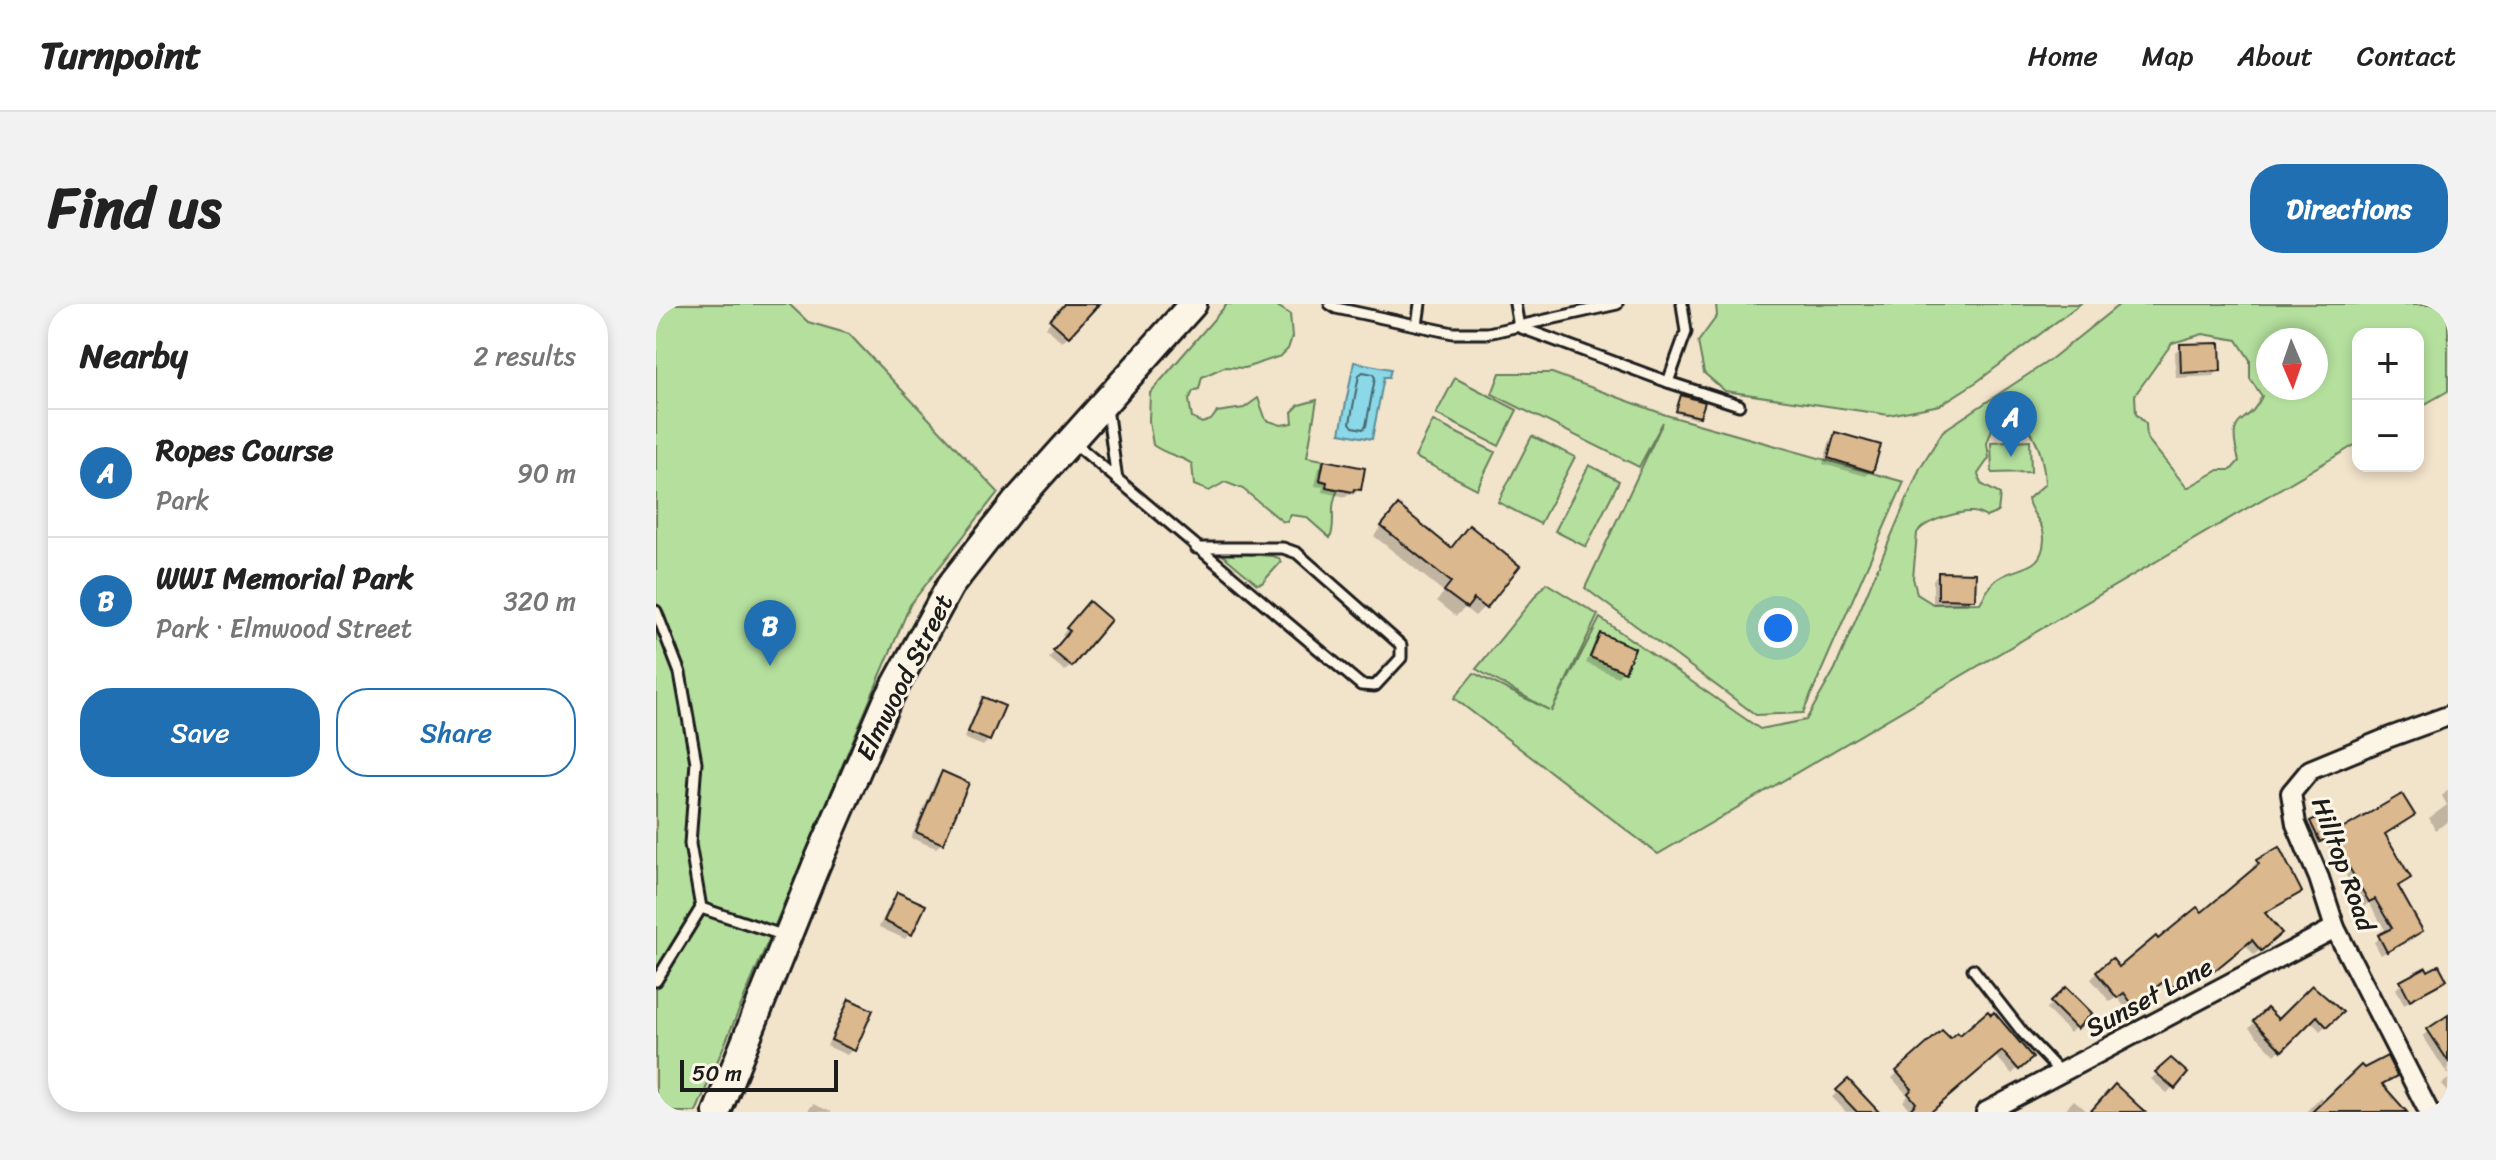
<!DOCTYPE html>
<meta charset="utf-8">
<style>
:root{--surface:#fff;--page:#f2f2f2;--text:#222;--muted:#767676;--line:#e0e0e0;--accent:#1f6fb2}
body{margin:0;font-family:Sriracha,sans-serif;background:var(--page);color:var(--text)}
.controls{position:absolute;right:24px;top:24px;display:grid;overflow:hidden;border-radius:16px;box-shadow:0 4px 12px #0003}
.controls button{width:72px;height:72px;display:grid;place-items:center;padding:0;border:0;border-bottom:2px solid var(--line);background:var(--surface);color:var(--text);font:40px sans-serif}
.compass{position:absolute;left:1600px;top:24px;width:72px;height:72px;border-radius:50%;background:var(--surface);box-shadow:0 4px 12px #0003;rotate:178deg}
.scale{position:absolute;left:24px;bottom:20px;width:158px;box-sizing:border-box;padding-left:8px;border:4px solid #1c1c1c;border-top:0;font-size:22px;line-height:28px;white-space:nowrap;color:#1c1c1c;-webkit-text-stroke:6px #fcf5e5;paint-order:stroke}
.you{position:absolute;left:1122px;top:324px;width:28px;height:28px;margin:-20px;border:6px solid #fff;border-radius:50%;background:#1a73e8;box-shadow:0 0 0 12px #1a73e833}
.badge{display:grid;place-items:center;width:52px;height:52px;border-radius:50%;background:var(--accent);color:#fff;font-size:26px;font-weight:700}
.pin{position:absolute;translate:-50% -66px;filter:drop-shadow(0 2px 4px #0008)}
.pin::after{content:'';position:absolute;top:42px;width:28px;height:24px;background:inherit;clip-path:polygon(0 0,100% 0,50% 100%)}
.list{margin:0;padding:0;list-style:none}
h2{display:flex;justify-content:space-between;align-items:center;height:104px;margin:0;padding:0 32px;font-size:34px}
h2 small{font-size:26px;font-weight:400;color:var(--muted)}
.list li{display:grid;grid-template-columns:52px 1fr auto;gap:24px;align-items:center;box-sizing:border-box;height:128px;padding:0 32px;border-top:2px solid var(--line)}
.list b{display:block;font-size:30px;white-space:nowrap}
.list p{margin:0;font-size:26px;white-space:nowrap;color:var(--muted)}
.list em{font-size:26px;font-style:normal;color:var(--muted)}
.actions{display:flex;gap:16px;padding:24px 32px}
.actions a{flex:1;padding:18px 0;border:2px solid var(--accent);border-radius:32px;text-align:center;font-size:28px;color:var(--accent)}
.actions .main{background:var(--accent);color:#fff}
.map{position:relative;flex:none;width:1792px;height:808px;overflow:hidden;border-radius:32px}
header{display:flex;align-items:center;gap:48px;box-sizing:border-box;height:112px;padding:0 40px;background:var(--surface);border-bottom:2px solid var(--line)}
header strong{font-size:38px}
nav{display:flex;gap:44px;margin-inline-start:auto;font-size:28px}
.intro{display:flex;align-items:center;justify-content:space-between;box-sizing:border-box;height:192px;padding:0 48px}
h1{margin:0;font-size:56px}
.button{padding:20px 36px;border-radius:32px;background:var(--accent);color:#fff;font-size:28px;font-weight:700}
main{display:flex;gap:48px;padding:0 48px}
aside{flex:1;background:var(--surface);border-radius:32px;box-shadow:0 4px 12px #0003}
.map>svg:first-child{display:block}
</style>
<header>
<strong>Turnpoint</strong>
<nav><a>Home</a><a>Map</a><a>About</a><a>Contact</a></nav>
</header>
<div class="intro"><h1>Find us</h1><a class="button">Directions</a></div>
<main>
<aside>
<h2>Nearby<small>2 results</small></h2>
<ul class="list">
<li><span class="badge">A</span><div><b>Ropes Course</b><p>Park</p></div><em>90 m</em></li>
<li><span class="badge">B</span><div><b>WWI Memorial Park</b><p>Park · Elmwood Street</p></div><em>320 m</em></li>
</ul>
<div class="actions"><a class="main">Save</a><a>Share</a></div>
</aside>
<div class="map">
<svg width="1792" height="808" viewBox="0 0 1792 808">
<rect width="100%" height="100%" fill="#f2e3cb"/>
<filter id="ink" filterUnits="userSpaceOnUse"><feTurbulence type="fractalNoise" baseFrequency=".0125" numOctaves="2"/><feDisplacementMap in="SourceGraphic" scale="16" xChannelSelector="R" yChannelSelector="G"/><feConvolveMatrix kernelMatrix="1 2 1 2 8 2 1 2 1" color-interpolation-filters="sRGB"/></filter>
<g filter="url(#ink)">
<g fill="#b4df9d" stroke="#687e5c" stroke-width="2" fill-rule="evenodd">
<path d="M0,0H133L152,18L193,30L342,188L254,301L40,808H0Z"/>
<path d="M571,0H618L634,10L636,33L632,45L625,52L589,64L568,63L546,73L543,85L537,87L533,96L536,114L546,119L555,116L561,108L588,104L602,94L610,116L625,121L637,119L636,108L643,101L661,96L651,153L667,156L664,177L671,178V183L682,186C672,204 681,219 674,234L650,213L635,211L631,218L626,217L587,185L569,178L553,187L538,181L536,160C523,151 510,151 497,141L493,117L494,89Z"/>
<path d="M1060,0H1424L1322,77L1284,101L1233,111L1069,87L1048,69L1042,38L1061,12Z"/>
<path d="M1464,0H1792V87L1762,104V30H1702V139L1002,550L798,394L818,369L893,406L820,365L890,279L942,311L895,408L944,314L1104,425L1150,416L1179,365L1264,164L1287,127L1394,56ZM1547,30L1581,36L1594,56V75L1606,92C1591,126 1569,106 1583,157L1575,166H1563L1531,184L1491,134L1490,120L1480,110L1479,91L1516,39ZM1612,36H1660V84H1612ZM1351,117L1368,118C1383,136 1388,157 1389,180L1372,195C1374,211 1389,218 1388,236C1386,268 1363,261 1343,274C1334,279 1329,291 1324,299L1277,300L1261,290L1257,274L1261,229C1268,217 1303,207 1317,208C1320,208 1327,211 1330,213L1342,208L1344,190L1325,180L1322,170L1333,154L1331,139L1336,125Z"/>
<path d="M844,69H896L1010,111L1248,178L1147,409L1100,411L929,284L1007,118L983,163L836,90Z"/>
<path d="M799,74L861,106L843,142L780,110Z"/>
<path d="M777,117L839,148L821,185L759,153Z"/>
<path d="M876,132L919,153L884,220L842,198Z"/>
<path d="M1374,136L1375,168L1336,169L1335,138Z"/>
<path d="M933,161L963,177L930,243L899,227Z"/>
<path d="M563,248L616,252L623,254L625,258L606,279L601,280Z"/>
</g>
<path fill="#8ad8e8" stroke="#5e8d96" stroke-width="2" d="M698,58L735,65L733,73H728L716,135L684,129Z"/>
<g fill="#0003">
<path d="M410,0H445L406,38L390,23Z"/>
<path d="M1525,42L1563,67L1557,72L1520,74L1519,48Z"/>
<path d="M1025,93L1042,112L1040,115L1019,109Z"/>
<path d="M1180,130L1216,166L1210,172L1167,160L1174,136Z"/>
<path d="M669,158L703,185L697,191L693,190L690,193L666,188L667,183L659,182L663,164Z"/>
<path d="M733,213L828,303L819,312L809,304L800,312L781,297L788,288L718,232Z"/>
<path d="M1283,270L1317,295L1311,301L1277,300V276Z"/>
<path d="M427,305L415,362L409,367L393,354L409,333L406,331Z"/>
<path d="M945,331L967,367L962,373L930,359L939,337Z"/>
<path d="M327,395L333,436L327,442L308,434L322,401Z"/>
<path d="M286,470V539L280,544L255,534L280,476Z"/>
<path d="M1792,486V518L1779,526L1773,514L1791,501L1786,492Z"/>
<path d="M1671,511L1681,530L1727,531L1753,574L1740,583L1765,627L1725,651L1718,638L1731,629L1713,599L1708,602L1669,536L1658,542L1650,524Z"/>
<path d="M1602,557L1644,588L1608,611L1618,634L1598,651L1589,640L1551,671L1542,661L1510,687L1504,679L1470,705L1461,693L1454,698L1435,675L1441,669L1463,666L1545,611L1598,567L1596,563Z"/>
<path d="M242,590L254,629L249,635L223,623L236,596Z"/>
<path d="M1786,676L1780,683L1748,700L1740,685L1746,679Z"/>
<path d="M1410,686L1433,709L1414,729L1390,705Z"/>
<path d="M194,698L197,745L191,751L171,742L188,703Z"/>
<path d="M1611,707L1622,718L1684,708L1664,727L1654,716L1619,751L1593,724Z"/>
<path d="M1792,714V771L1767,732Z"/>
<path d="M1286,728L1294,737L1301,730L1374,753L1356,770L1339,751L1273,808H1255L1247,797L1252,792L1236,774Z"/>
<path d="M1515,757L1517,783L1511,789L1495,775Z"/>
<path d="M1739,772L1725,782L1749,808H1650L1664,793L1669,798Z"/>
<path d="M1792,775V790L1786,780Z"/>
<path d="M1192,778L1220,808H1190L1176,793Z"/>
<path d="M1418,796L1432,808H1407Z"/>
<path d="M157,800L176,808H151Z"/>
</g>
<g fill="none" stroke-linecap="round" stroke-linejoin="round">
<path stroke="#48676e" stroke-width="2" d="M707,68L717,70L719,74L710,122L707,125L697,123L694,119L703,71Z"/>
</g>
<g fill="#dbb88d" stroke="#1c1c1c" stroke-width="2">
<path d="M408,0H443L413,33L394,16Z"/>
<path d="M1564,39L1565,67L1525,69L1524,40Z"/>
<path d="M1025,91L1049,98L1044,113L1020,107Z"/>
<path d="M1179,128L1225,141L1217,168L1172,154Z"/>
<path d="M668,156L709,164L705,186L698,185L697,188L670,183L671,178L664,176Z"/>
<path d="M742,201L795,244L813,221L864,262L830,305L818,295L811,304L788,287L795,278L725,222Z"/>
<path d="M1282,268L1320,269L1319,296L1282,295Z"/>
<path d="M433,297L455,316L416,363L397,347L414,327L410,324Z"/>
<path d="M944,329L979,344L969,368L934,353Z"/>
<path d="M327,393L349,402L334,437L312,428Z"/>
<path d="M286,467L313,479L287,540L260,528Z"/>
<path d="M1746,490L1759,511L1729,530L1755,574L1742,582L1767,627L1731,648L1722,631L1736,624L1719,595L1713,598L1675,532L1664,538L1654,517L1672,508L1681,528Z"/>
<path d="M1623,543L1646,588L1609,609L1626,629L1605,647L1596,636L1558,667L1549,656L1517,683L1511,675L1477,701L1468,689L1461,694L1440,668L1456,654L1463,663L1500,632L1502,635L1541,603L1546,608L1603,560L1600,556Z"/>
<path d="M241,588L270,601L256,631L228,617Z"/>
<path d="M1783,661L1791,676L1754,696L1744,677L1770,663L1772,667Z"/>
<path d="M1656,681L1687,708L1671,723L1661,712L1626,747L1597,717L1611,704L1622,715Z"/>
<path d="M1410,683L1436,709L1421,725L1394,698Z"/>
<path d="M193,695L217,706L199,747L175,736Z"/>
<path d="M1332,707L1335,711L1338,708L1377,754L1363,766L1346,747L1275,808H1252L1260,799L1252,789L1256,785L1240,767L1286,726L1294,734L1301,728L1304,731Z"/>
<path d="M1792,711V757L1771,725Z"/>
<path d="M1731,752L1741,772L1726,780L1751,808H1656L1705,761L1708,764Z"/>
<path d="M1515,754L1532,769L1519,785L1499,768Z"/>
<path d="M1192,775L1206,790L1223,808H1201L1180,786Z"/>
<path d="M1459,780L1489,808H1434Z"/>
</g>
<g fill="none" stroke-linecap="round" stroke-linejoin="round">
<g stroke="#1c1c1c" stroke-width="15">
<g id="lane">
<path d="M674,0L680,4L797,29H832L961,0"/>
<path d="M859,0L863,23L1012,78L1030,28L1026,0"/>
<path d="M761,21L764,0"/>
<path d="M1012,78L1083,101"/>
<path d="M451,104L461,176"/>
<path d="M416,137L705,381L719,382L745,354V341L641,249L627,244H540"/>
<path d="M0,307L24,369L40,458L34,540L45,604L0,677"/>
<path d="M45,604L129,632"/>
<path d="M1317,665L1367,729L1405,769"/>
</g>
</g>
<g stroke="#1c1c1c" stroke-width="24">
<g id="street">
<path d="M1330,808L1679,624"/>
<path d="M1773,808L1679,624L1663,574L1640,520L1635,489L1654,466L1734,433L1792,412"/>
</g>
</g>
<g stroke="#1c1c1c" stroke-width="32">
<path id="secondary" d="M61,808L159,564L231,397L294,282L359,199L537,0"/>
</g>
<use href="#lane" stroke="#fcf5e5" stroke-width="9"/>
<use href="#street" stroke="#fcf5e5" stroke-width="18"/>
<use href="#secondary" stroke="#fcf5e5" stroke-width="26"/>
</g>
</g>
<g text-anchor="middle" stroke-width="6" stroke-linejoin="round" paint-order="stroke">
<g font-size="26" fill="#1c1c1c" stroke="#fcf5e5">
<text transform="translate(248 373) rotate(-63)" y="9">Elmwood Street</text>
<text transform="translate(1688 560) rotate(70)" y="9">Hilltop Road</text>
<text transform="translate(1493 693) rotate(-28)" y="9">Sunset Lane</text>
</g>
</g>
</svg>
<div class="controls">
<button>+</button>
<button>−</button>
</div>
<svg class="compass" viewBox="-18 -18 36 36"><path d="M0-13l5 13h-10z" fill="#e53935"/><path d="M0 13l5-13h-10z" fill="#767676"/></svg>
<div class="scale">50 m</div>
<div class="you"></div>
<div class="pin badge" style="left:1355px;top:153px">A</div>
<div class="pin badge" style="left:114px;top:362px">B</div>
</div>
</main>
